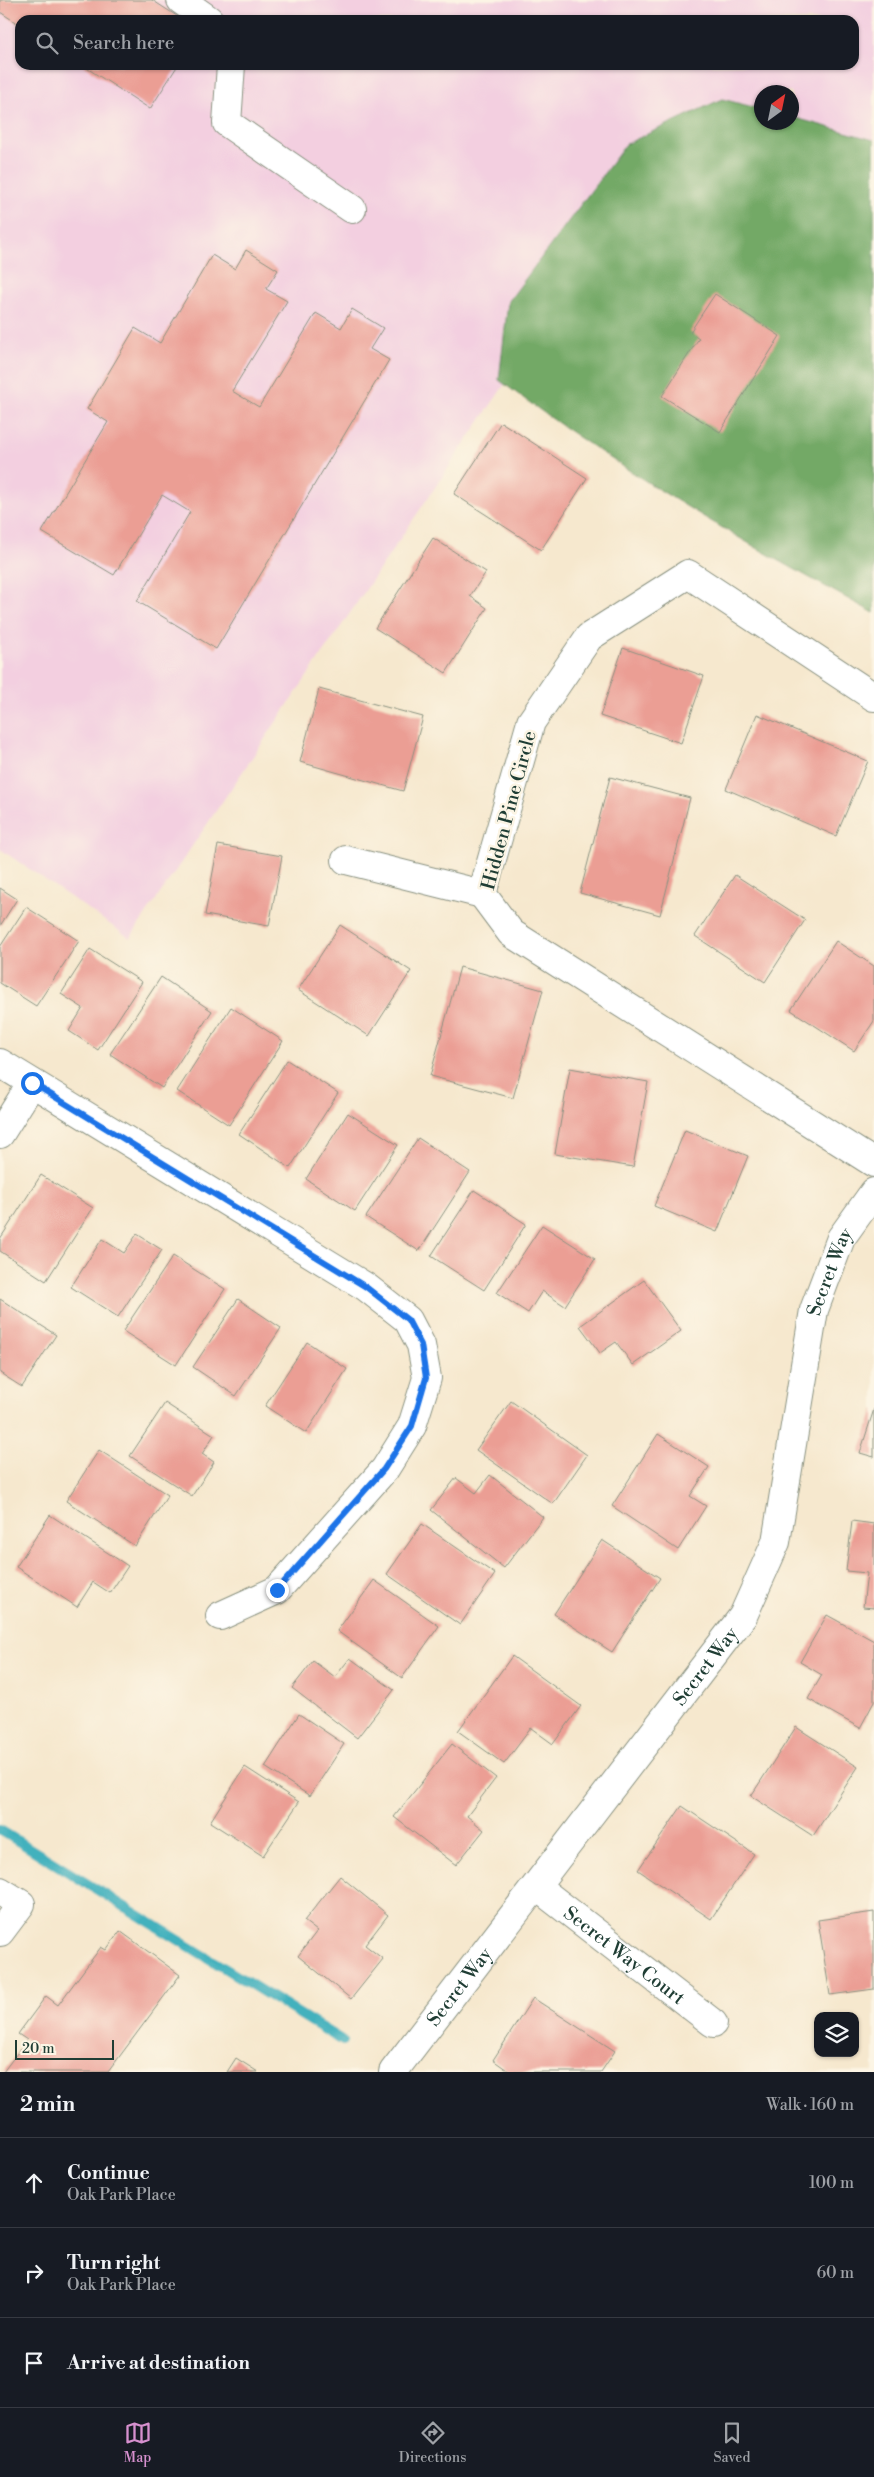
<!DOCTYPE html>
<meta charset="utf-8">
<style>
:root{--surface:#171b24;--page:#20242c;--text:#f1f3f6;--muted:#9ea1a6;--line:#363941;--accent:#d690ce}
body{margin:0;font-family:"Libre Bodoni",serif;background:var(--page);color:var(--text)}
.controls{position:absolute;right:15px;bottom:15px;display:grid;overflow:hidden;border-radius:10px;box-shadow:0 1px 4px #0004}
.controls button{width:45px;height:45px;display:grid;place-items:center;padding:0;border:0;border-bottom:1px solid var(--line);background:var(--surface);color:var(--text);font:25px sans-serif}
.compass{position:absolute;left:754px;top:85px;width:45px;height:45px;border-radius:50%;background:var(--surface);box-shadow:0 1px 4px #0004;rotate:33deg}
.scale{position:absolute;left:15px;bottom:12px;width:99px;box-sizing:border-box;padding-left:5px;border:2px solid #1f3d34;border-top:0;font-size:14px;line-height:18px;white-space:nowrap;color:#1f3d34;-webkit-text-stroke:4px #fcf5e5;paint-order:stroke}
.stop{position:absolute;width:15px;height:15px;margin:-11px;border:4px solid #1a73e8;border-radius:50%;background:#fff}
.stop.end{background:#1a73e8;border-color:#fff;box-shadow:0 1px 5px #0008}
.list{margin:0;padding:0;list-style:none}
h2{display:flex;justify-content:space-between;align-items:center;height:65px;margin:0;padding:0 20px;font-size:21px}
h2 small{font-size:16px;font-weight:400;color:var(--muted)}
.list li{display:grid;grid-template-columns:32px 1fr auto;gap:15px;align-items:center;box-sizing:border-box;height:90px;padding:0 20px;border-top:1px solid var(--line)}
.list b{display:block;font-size:19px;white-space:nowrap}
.list p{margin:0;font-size:16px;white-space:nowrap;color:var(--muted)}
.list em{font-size:16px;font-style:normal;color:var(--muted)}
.icon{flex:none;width:28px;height:28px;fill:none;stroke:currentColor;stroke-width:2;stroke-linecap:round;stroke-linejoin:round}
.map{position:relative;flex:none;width:874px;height:2072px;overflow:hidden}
.search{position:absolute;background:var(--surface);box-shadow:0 1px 4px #0004;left:15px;right:15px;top:15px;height:55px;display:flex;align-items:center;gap:12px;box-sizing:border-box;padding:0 18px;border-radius:15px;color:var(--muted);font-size:19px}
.sheet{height:335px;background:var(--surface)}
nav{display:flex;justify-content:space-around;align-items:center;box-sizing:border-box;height:70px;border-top:1px solid var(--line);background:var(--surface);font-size:14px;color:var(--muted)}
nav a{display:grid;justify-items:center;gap:2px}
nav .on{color:var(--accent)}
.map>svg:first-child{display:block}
</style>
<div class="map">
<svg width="874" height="2072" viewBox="0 0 874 2072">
<rect width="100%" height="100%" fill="#fcf5e5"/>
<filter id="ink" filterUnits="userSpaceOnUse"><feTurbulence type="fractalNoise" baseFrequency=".02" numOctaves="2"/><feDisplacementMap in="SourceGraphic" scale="10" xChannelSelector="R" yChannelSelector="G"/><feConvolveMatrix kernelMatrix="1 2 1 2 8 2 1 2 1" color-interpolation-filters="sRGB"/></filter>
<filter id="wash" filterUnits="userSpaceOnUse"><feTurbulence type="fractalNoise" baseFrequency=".0096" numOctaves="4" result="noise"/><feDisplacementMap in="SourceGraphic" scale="20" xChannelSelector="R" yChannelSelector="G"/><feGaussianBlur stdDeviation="1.12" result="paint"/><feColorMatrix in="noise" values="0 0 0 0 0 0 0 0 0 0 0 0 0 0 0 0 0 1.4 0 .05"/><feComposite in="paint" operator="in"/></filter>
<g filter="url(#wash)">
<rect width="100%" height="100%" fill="#f6e8ce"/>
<path fill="#f3cfe0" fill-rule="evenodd" d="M0,0H874V140L792,117V92H762L761,109L722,99L626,144L508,302L499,380L505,384L130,938L0,849ZM20,20H854V65H20Z"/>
<path fill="#73a966" stroke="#49734d" d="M722,99L761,109L762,122H792V117L874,140V613C744,543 617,469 499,380L508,302L626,144Z"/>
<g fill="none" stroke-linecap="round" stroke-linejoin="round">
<path stroke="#42b1bd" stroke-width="10" d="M0,1830L343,2041"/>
</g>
<g id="blocks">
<g fill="#eb9e94">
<path d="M0,0H152L183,20H20V25L0,12Z"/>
<path d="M82,65H178L150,109Z"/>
<path d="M246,250L278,270L266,289L287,301L232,391L259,407L316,313L341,328L352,309L383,328L370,349L389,360L216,649L137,601L190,512L162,495L114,575L42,532L108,422L87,409L135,328L160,343L212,255L235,269Z"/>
<path d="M715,294L780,336L720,432L662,396L699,338L690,332Z"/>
<path d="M501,422L587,478L541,550L454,494Z"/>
<path d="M433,538L486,572L470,596L487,608L446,673L375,628Z"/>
<path d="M623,648L704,676L681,743L600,716Z"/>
<path d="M319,689L423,717L403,791L300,762Z"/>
<path d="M757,714L868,761L836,836L726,789Z"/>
<path d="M610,777L690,798L660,915L580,893Z"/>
<path d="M218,845L282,856L269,926L205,915Z"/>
<path d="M735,875L805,920L765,982L695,936Z"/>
<path d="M0,888L17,899L0,926Z"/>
<path d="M26,907L79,941L36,1006L0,983V947Z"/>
<path d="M340,925L411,971L369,1036L298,990Z"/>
<path d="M836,941L874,966V1021L854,1051L791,1010Z"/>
<path d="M90,949L142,982L98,1050L69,1031L83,1008L61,994Z"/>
<path d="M460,967L543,990L513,1098L430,1076Z"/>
<path d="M161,977L212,1011L162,1088L110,1054Z"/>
<path d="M231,1007L283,1041L229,1125L177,1091Z"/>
<path d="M287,1060L338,1093L290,1168L239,1134Z"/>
<path d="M570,1068L648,1082L633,1167L555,1154Z"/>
<path d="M348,1113L398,1145L355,1211L306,1179Z"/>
<path d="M685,1130L748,1156L717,1232L654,1206Z"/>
<path d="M418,1138L470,1172L419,1251L366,1217Z"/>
<path d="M41,1175L93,1208L46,1281L0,1251V1239Z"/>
<path d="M474,1190L526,1224L484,1290L431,1256Z"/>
<path d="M542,1225L595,1259L565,1306L542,1291L528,1313L497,1293Z"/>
<path d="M137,1234L162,1250L118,1317L71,1287L102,1239L124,1253Z"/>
<path d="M173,1256L225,1289L176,1365L123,1331Z"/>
<path d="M644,1280L681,1331L633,1365L616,1342L600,1353L580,1326Z"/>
<path d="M0,1299L56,1335L22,1387L0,1373Z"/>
<path d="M238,1299L281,1328L236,1396L193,1367Z"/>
<path d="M307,1342L347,1369L306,1433L265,1406Z"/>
<path d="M511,1401L587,1455L553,1504L476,1450Z"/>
<path d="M165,1403L214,1435L202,1454L214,1462L192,1496L130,1456Z"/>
<path d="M874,1409V1457L860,1453Z"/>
<path d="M658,1434L709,1467L690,1496L706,1506L678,1550L612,1506Z"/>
<path d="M99,1450L168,1495L135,1546L66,1501Z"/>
<path d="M490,1475L543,1517L504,1568L431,1510L456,1478L476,1493Z"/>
<path d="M50,1515L128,1566L110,1593L93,1582L77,1607L16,1567Z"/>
<path d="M852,1521L874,1524V1608L863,1607L867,1573L846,1571Z"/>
<path d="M422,1524L495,1574L460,1625L387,1574Z"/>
<path d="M602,1540L660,1578L612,1652L554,1614Z"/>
<path d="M374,1580L439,1626L402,1678L337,1631Z"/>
<path d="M827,1615L874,1641V1702L860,1728L808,1699L822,1675L800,1662Z"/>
<path d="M512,1656L581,1706L553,1744L531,1728L504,1764L458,1731Z"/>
<path d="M350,1658L394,1690L357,1738L292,1688L313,1661L335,1677Z"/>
<path d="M299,1714L344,1744L310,1796L265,1767Z"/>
<path d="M796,1727L858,1767L813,1836L751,1796Z"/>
<path d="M452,1744L496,1778L467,1816L484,1830L456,1865L394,1817Z"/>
<path d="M245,1767L299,1802L263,1856L210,1822Z"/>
<path d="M682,1806L754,1854L711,1919L638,1870Z"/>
<path d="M340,1876L388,1915L365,1945L383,1959L351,1999L298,1956L317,1931L304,1921Z"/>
<path d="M874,1912V1989L830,1995L818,1920Z"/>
<path d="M120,1931L180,1975L108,2072H3L27,2040L18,2034L46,1996L58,2005L101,1947L106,1950Z"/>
<path d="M533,1998L615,2051L601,2072H510L493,2060Z"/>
<path d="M236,2058L258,2072H227Z"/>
</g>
</g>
</g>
<g filter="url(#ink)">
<use href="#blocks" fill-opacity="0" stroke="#8a9281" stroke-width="1"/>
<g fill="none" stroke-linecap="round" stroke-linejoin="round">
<g stroke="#8a9281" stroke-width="30">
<g id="minor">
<path d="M181,0L209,20"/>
<path d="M231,65L227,123L352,209"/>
<path d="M874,697L688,574L589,637L531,722L482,894L511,933L874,1163"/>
<path d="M346,860L482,894"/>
<path d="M0,1063L366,1287L408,1320L421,1345L427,1378L412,1426L385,1469L277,1590L220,1616"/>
<path d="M0,1134L32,1083"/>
<path id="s1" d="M537,1887L713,2023"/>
<path d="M0,1891L21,1904L0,1932"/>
<path id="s2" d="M393,2072L743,1616L776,1542L814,1310L841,1238L874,1192"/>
</g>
</g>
<use href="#minor" stroke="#fff" stroke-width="28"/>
</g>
</g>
<g fill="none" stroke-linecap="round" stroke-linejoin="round" filter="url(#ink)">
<path stroke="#1a73e8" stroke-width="6" d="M32,1083L366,1287L408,1320L421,1345L426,1378L412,1426L384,1469L277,1590"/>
</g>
<g text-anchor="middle" stroke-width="5" stroke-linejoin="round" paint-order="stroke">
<g font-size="19" fill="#1f3d34" stroke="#fcf5e5">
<text transform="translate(508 810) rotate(-75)" y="7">Hidden Pine Circle</text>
<text dy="7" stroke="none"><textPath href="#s2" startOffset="932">Secret Way</textPath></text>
<text dy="7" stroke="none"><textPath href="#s2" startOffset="512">Secret Way</textPath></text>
<text dy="7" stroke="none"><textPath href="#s1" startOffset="111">Secret Way Court</textPath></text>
<text dy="7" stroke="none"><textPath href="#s2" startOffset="108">Secret Way</textPath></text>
</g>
</g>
</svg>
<div class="controls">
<button><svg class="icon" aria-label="layers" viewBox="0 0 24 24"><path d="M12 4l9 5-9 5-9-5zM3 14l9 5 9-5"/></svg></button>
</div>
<svg class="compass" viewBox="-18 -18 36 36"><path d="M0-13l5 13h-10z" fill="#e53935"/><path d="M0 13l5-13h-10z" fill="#9ea1a6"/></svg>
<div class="scale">20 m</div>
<div class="stop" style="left:32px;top:1083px"></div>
<div class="stop end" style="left:277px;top:1590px"></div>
<div class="search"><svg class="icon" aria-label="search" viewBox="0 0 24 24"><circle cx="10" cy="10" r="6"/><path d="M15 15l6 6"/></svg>Search here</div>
</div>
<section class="sheet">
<h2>2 min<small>Walk · 160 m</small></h2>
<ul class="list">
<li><svg class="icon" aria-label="ahead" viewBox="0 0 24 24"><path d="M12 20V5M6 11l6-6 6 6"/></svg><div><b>Continue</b><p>Oak Park Place</p></div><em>100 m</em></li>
<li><svg class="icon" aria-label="right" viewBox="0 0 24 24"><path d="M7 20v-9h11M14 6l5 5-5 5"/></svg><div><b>Turn right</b><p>Oak Park Place</p></div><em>60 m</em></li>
<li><svg class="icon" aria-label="arrive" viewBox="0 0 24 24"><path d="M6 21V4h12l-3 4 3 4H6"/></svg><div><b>Arrive at destination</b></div></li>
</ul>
</section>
<nav>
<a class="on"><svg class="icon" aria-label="map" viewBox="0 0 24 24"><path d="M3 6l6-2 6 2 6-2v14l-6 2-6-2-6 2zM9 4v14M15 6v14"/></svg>Map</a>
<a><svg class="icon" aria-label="directions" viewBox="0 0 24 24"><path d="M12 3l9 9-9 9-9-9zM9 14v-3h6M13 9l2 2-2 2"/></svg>Directions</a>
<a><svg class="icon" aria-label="saved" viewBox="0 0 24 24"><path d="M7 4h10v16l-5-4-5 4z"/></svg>Saved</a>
</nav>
